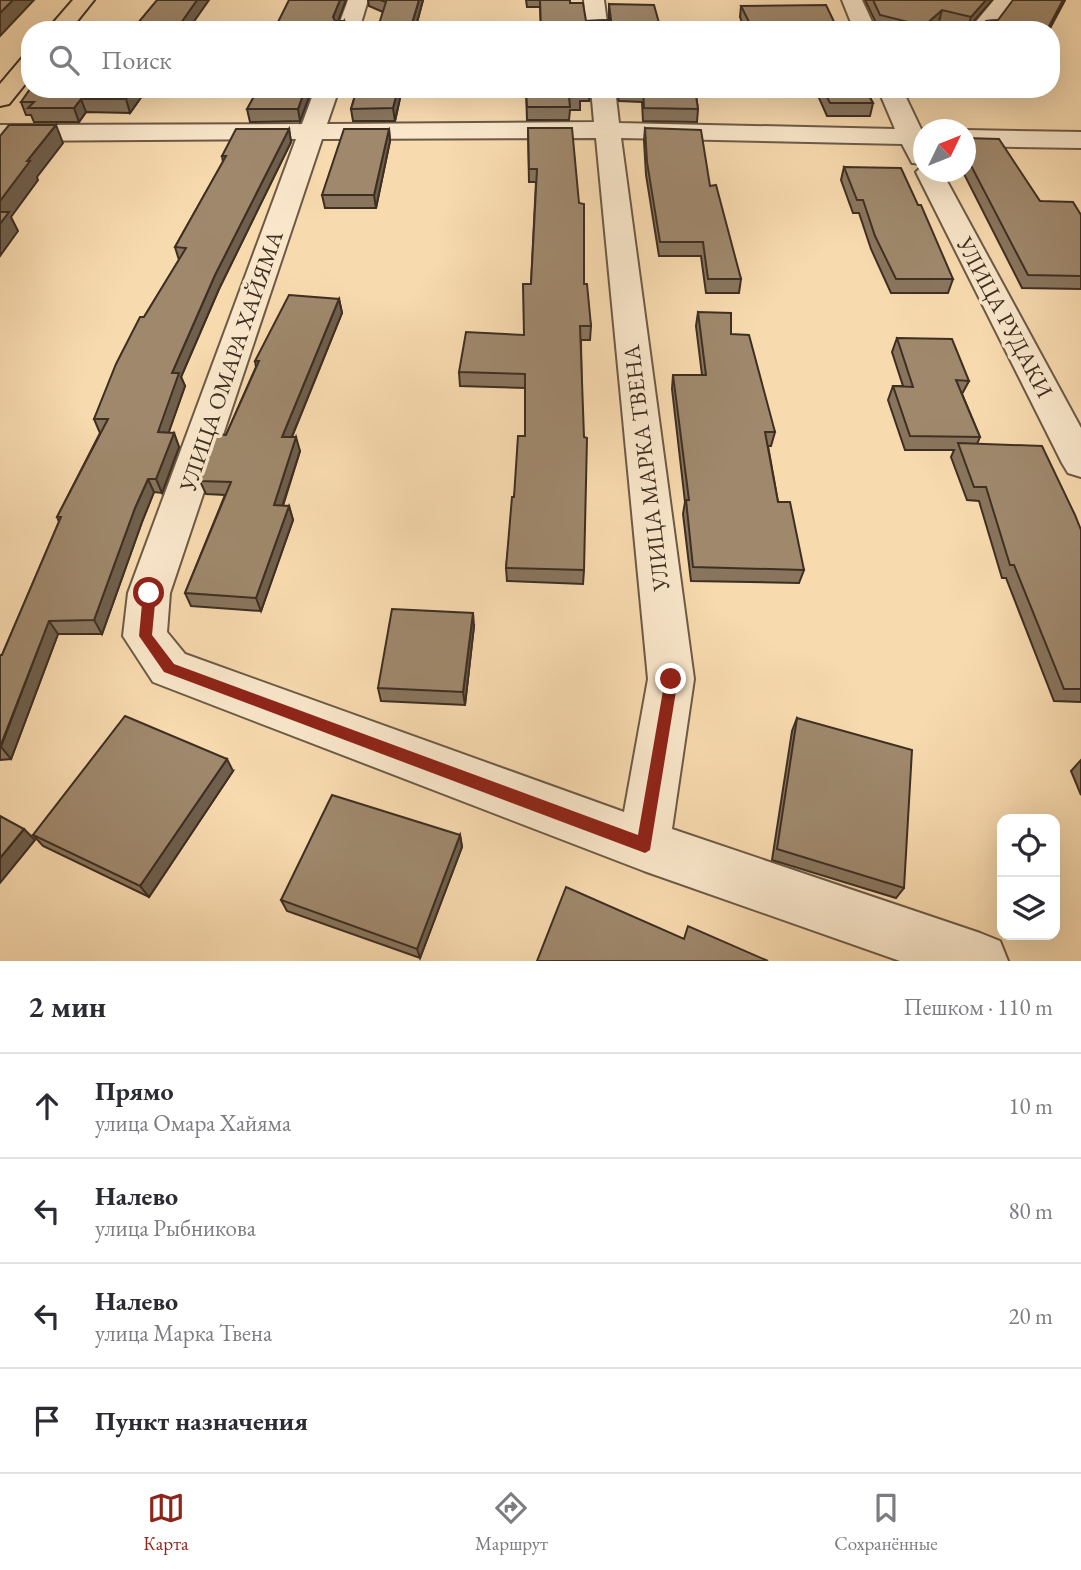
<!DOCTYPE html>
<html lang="ru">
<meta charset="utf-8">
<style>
:root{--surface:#fff;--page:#f2f2f3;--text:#2b2b33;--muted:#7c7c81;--line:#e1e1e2;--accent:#8f2418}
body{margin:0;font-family:"EB Garamond",serif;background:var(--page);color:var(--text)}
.controls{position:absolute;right:21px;bottom:21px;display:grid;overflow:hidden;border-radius:14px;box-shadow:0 7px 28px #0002}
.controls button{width:63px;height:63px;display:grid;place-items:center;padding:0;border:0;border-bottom:2px solid var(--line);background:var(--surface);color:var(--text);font:35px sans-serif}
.compass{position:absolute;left:913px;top:119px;width:63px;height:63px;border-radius:50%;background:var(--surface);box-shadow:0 7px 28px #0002;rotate:47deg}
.stop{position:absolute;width:21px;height:21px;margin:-16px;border:5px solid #8f2418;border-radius:50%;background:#fff}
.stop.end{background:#8f2418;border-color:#fff;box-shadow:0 2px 7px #0008}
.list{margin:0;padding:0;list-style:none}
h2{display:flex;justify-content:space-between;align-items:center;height:91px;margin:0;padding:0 28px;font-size:30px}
h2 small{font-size:23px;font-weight:400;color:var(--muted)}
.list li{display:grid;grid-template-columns:46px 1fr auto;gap:21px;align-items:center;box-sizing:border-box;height:105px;padding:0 28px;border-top:2px solid var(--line)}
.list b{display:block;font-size:26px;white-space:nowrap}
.list p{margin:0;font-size:23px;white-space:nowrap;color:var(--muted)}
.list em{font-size:23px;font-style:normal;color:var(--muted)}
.icon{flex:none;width:38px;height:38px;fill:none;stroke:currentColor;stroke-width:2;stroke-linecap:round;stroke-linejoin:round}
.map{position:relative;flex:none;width:1081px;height:961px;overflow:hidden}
.search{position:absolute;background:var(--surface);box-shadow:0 7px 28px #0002;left:21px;right:21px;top:21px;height:77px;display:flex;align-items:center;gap:18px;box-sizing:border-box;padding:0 24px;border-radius:28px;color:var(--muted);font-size:26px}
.sheet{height:511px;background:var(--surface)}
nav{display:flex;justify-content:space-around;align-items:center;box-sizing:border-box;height:98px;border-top:2px solid var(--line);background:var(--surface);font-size:19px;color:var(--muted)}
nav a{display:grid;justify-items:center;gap:4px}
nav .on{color:var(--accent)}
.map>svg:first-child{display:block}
</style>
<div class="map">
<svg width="1081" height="961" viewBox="0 0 1081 961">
<rect width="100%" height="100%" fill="#f8daaf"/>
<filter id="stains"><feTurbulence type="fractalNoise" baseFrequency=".00286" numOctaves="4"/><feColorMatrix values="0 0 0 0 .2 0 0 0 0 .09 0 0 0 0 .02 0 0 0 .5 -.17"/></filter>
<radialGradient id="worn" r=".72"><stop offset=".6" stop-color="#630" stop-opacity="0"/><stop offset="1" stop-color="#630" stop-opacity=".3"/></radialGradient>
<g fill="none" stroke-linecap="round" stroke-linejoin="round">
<g stroke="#6c5a46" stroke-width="4">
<g id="minor">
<path d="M348,0H368L359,30H337Z"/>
<path d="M584,0H604L608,30H586Z"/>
<path d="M842,0H862L876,30H854Z"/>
<path d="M994,0H1015L992,30H969Z"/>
<path d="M315,89H339L327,124L594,122L591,89H615L619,123L895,129L878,89H902L921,129L924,130L923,164L912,163L902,144L621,138L694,679L672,829L980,933L1000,941L1008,961H900L644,871L153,682L123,636L128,593L296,139L0,141V125L302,124ZM596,138L648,679L624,812L185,654L167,632L170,593L322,139Z"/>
<path d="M965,130L1081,132V148L965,146Z"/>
<path d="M923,165V172H942L1081,428V477L1068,473L1062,463L916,172Z"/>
</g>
</g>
<g stroke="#3e2f23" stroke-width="4">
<g id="primary">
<path d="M73,0H94L70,30H47Z"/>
<path d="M30,56V78L9,104L0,106V84L22,58Z"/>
</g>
</g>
<use href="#minor" fill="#fae7cb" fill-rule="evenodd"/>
<use href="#primary" fill="#f8daaf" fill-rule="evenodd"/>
</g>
<g fill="#89755d" stroke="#3e2f23" stroke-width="2">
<path d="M368,0H423L415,30L383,12L369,6Z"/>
<path d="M526,0H570V3L586,21L609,20V4L661,30H541L540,7H527Z"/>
<path d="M865,0H992L967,29L939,22L930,30H888L878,27Z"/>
<path d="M1065,0L1049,30H983L986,21L998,20Z"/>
<path d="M741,6L838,30H745L740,17Z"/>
<path d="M147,89L130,113L86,112L79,122H34L31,115H26L21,102Z"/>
<path d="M312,89L300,121L250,122L247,109Z"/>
<path d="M357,89H402L395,121H353L351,109Z"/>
<path d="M526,89H590L589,101H580V110H570L569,120H527Z"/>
<path d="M616,89H695L698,109L697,122L643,121L642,102L619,101Z"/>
<path d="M815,89H865L873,103L870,116H827Z"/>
<path d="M528,128L584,284L591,326L590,340H581L584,570L583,584L507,581L506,568L514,497L525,436V388L460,386L459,372L524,335L531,284L536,182H529Z"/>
<path d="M645,128L710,186L741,279L739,293H706L701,256H659L646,175L644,141Z"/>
<path d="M289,129L291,142L219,289L181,377L185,386L168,433H174L179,447L162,493L154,492L142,522L102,634H58L11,759L0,760V655H2L59,522L57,517L100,433L94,419L144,317L179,260L175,247L223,162L222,156Z"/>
<path d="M389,129L390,141L376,208H325L322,195Z"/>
<path d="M965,138L1040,201L1081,215V289L1022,288L963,172H965Z"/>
<path d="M844,167L953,279L948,293H891L871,249L859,213H853L841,180Z"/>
<path d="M339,299L342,313L292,437L300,451L283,506H289L293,520L261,611L191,606L185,593L225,495L206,494L200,481L226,435L256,367L255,361Z"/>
<path d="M698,312L731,334L775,432L771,446H768L778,502L804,570L799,583L691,581L683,514L685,502L672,389L673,375H702L696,326Z"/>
<path d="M897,338L969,381L962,394L980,437L977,444L1081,530V702L1054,701L1006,578H1002L979,501L967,500L951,457L954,450H905L888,400L893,386H903L892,352Z"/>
<path d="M474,626L465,705L381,701L378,688Z"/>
<path d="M797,718L904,888L896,898L772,860L792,731Z"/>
<path d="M1081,760V795L1071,771Z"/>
<path d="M233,771L149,897L43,846L33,835Z"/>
<path d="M460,835L462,847L420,958L287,911L281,900Z"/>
</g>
<g fill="#6f5f4c" stroke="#3e2f23" stroke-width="2">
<path d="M13,0H34L0,36V13Z"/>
<path d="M197,0H209L188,30H176Z"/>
<path d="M340,0H346L335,29L333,17Z"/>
<path d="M419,0H423L415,30H410Z"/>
<path d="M986,0H992L967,29L971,17Z"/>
<path d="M1063,0H1065L1049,30H1047Z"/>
<path d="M942,10L939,22L930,30H923L924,26Z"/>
<path d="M344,21L345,30H339Z"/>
<path d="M133,89H147L130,113L126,99Z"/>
<path d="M305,89H312L300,121L298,109Z"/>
<path d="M398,89H402L395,121L393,108Z"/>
<path d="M81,99L86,112L79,122L74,108Z"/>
<path d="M56,125L63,143L37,177L38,180L11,217L18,231L0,256V201L27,161Z"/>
<path d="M289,129L291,142L219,289L181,377L185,386L164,446L158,432L172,373L215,275Z"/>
<path d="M389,129L390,141L376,208L374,195Z"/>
<path d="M339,299L342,313L286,451L282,437Z"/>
<path d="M174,433L179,447L162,493L156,479Z"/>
<path d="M296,437L300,451L278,519L274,505Z"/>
<path d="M148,479L154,492L142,522L102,634L94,620L135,508Z"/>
<path d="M289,506L293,520L261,611L256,598Z"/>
<path d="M473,613L474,626L465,705L463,692Z"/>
<path d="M49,621L58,634L11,759L1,747Z"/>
<path d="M227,759L233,771L149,897L140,886Z"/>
<path d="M24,829L35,840L0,883V858Z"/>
<path d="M460,835L462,847L420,958L417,949Z"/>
</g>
<g fill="#9f886c" stroke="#3e2f23" stroke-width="2">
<path d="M0,0H13L0,13Z"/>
<path d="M157,0H197L176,30H132Z"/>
<path d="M289,0H340L333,17L335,21H344L339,30H274Z"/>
<path d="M380,0H419L410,30H377L386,2Z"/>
<path d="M540,0H570V3H583L586,21L611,20L609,4L654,5L661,30H541Z"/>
<path d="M873,0H986L971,17L942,10L924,26L880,15Z"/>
<path d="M1013,0H1063L1047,30H1008L1011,27L986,21L998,20Z"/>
<path d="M826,5L838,30H753L741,6Z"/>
<path d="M30,89H133L126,99H81L74,108H28L34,102H21Z"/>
<path d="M258,89H305L298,109H247Z"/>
<path d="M357,89H398L393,108L351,109Z"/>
<path d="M526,89H580V97H569L570,107H527Z"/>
<path d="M639,89H695L698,109L644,108L643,89Z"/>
<path d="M823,89H865L873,103H830Z"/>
<path d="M9,125H56L27,161H30L0,201V136Z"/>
<path d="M528,128H572L579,203L584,204V284H587L591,326H580L584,437L587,438L584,570L506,568L512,497H514L518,436H525V374L459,372L466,332L524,335L523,284H531L537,169H529Z"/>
<path d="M645,128L701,130L710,186L716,185L741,279H708L703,242H660L647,162Z"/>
<path d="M236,129H289L215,275L172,373H179L158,432L174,433L156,479H148L135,508L94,620L49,621L0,747V655H2L61,517H57L108,419H94L116,364L140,317H144L186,248L175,247L226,156H222Z"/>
<path d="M344,129H389L374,195H322Z"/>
<path d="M965,138L999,139L1040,201L1073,202L1081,215V276L1028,275L965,154Z"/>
<path d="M844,167L901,168L918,205H921L953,279H896L875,236L863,200H857Z"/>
<path d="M0,212H9L0,224Z"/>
<path d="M289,295L339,299L282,437H296L274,505L289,506L256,598L185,593L231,482L200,481L216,434L226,435L259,361H255Z"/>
<path d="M698,312L731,313V334L749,335L775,432H765L778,502H790L804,570L693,567L686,500H689L673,375H706Z"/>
<path d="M897,338L952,339L969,381L956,380L980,437L910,436L893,386L913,387Z"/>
<path d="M958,443L1042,446L1075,515L1081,530V689H1064L1014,565H1010L986,487H974Z"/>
<path d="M392,609L473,613L463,692L378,688Z"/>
<path d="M125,716L227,759L140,886L33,835Z"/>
<path d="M797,718L912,750L904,888L777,849Z"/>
<path d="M332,795L460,835L417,949L281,900Z"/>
<path d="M0,816L24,829L0,858Z"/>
<path d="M566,887L684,939L688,926L768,961H537Z"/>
</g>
<path fill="#8f2418" d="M149,587L156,593L152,635L174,664L638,835L665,679L667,675H676L678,679L650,850L645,853L164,672L139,636L143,593Z"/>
<g text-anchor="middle" stroke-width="7" stroke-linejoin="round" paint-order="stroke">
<g font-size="23" fill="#3e2f23" stroke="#fae7cb">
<text transform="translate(1005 317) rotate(62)" y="8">УЛИЦА РУДАКИ</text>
<text transform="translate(231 361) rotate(-71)" y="8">УЛИЦА ОМАРА ХАЙЯМА</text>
<text transform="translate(646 468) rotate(-97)" y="8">УЛИЦА МАРКА ТВЕНА</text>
</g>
</g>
<rect width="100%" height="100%" filter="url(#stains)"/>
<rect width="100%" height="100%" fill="url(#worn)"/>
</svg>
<div class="controls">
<button><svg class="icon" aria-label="locate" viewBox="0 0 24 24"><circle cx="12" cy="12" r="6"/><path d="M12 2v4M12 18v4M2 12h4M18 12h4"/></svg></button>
<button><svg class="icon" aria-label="layers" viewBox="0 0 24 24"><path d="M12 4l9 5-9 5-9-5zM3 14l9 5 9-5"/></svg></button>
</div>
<svg class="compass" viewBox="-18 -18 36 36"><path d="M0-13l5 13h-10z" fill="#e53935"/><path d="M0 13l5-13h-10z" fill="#7c7c81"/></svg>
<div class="stop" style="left:149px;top:593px"></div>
<div class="stop end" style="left:671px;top:679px"></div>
<div class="search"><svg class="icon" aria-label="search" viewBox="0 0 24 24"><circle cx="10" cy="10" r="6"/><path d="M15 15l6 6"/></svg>Поиск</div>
</div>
<section class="sheet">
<h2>2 мин<small>Пешком · 110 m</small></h2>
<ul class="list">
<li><svg class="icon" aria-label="ahead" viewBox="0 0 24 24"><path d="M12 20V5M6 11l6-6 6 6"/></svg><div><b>Прямо</b><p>улица Омара Хайяма</p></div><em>10 m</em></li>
<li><svg class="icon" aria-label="left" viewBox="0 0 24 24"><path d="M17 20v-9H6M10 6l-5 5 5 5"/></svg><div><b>Налево</b><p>улица Рыбникова</p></div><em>80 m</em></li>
<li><svg class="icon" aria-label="left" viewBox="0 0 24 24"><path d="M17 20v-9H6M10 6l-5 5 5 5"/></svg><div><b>Налево</b><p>улица Марка Твена</p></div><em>20 m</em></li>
<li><svg class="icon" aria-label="arrive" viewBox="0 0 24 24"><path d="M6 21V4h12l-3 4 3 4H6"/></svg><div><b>Пункт назначения</b></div></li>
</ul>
</section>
<nav>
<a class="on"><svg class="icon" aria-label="map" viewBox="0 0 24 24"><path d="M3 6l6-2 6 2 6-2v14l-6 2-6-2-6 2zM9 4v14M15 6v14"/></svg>Карта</a>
<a><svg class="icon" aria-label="directions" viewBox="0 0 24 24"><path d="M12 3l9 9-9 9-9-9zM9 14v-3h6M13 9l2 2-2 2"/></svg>Маршрут</a>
<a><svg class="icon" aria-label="saved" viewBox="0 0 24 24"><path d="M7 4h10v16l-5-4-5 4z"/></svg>Сохранённые</a>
</nav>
